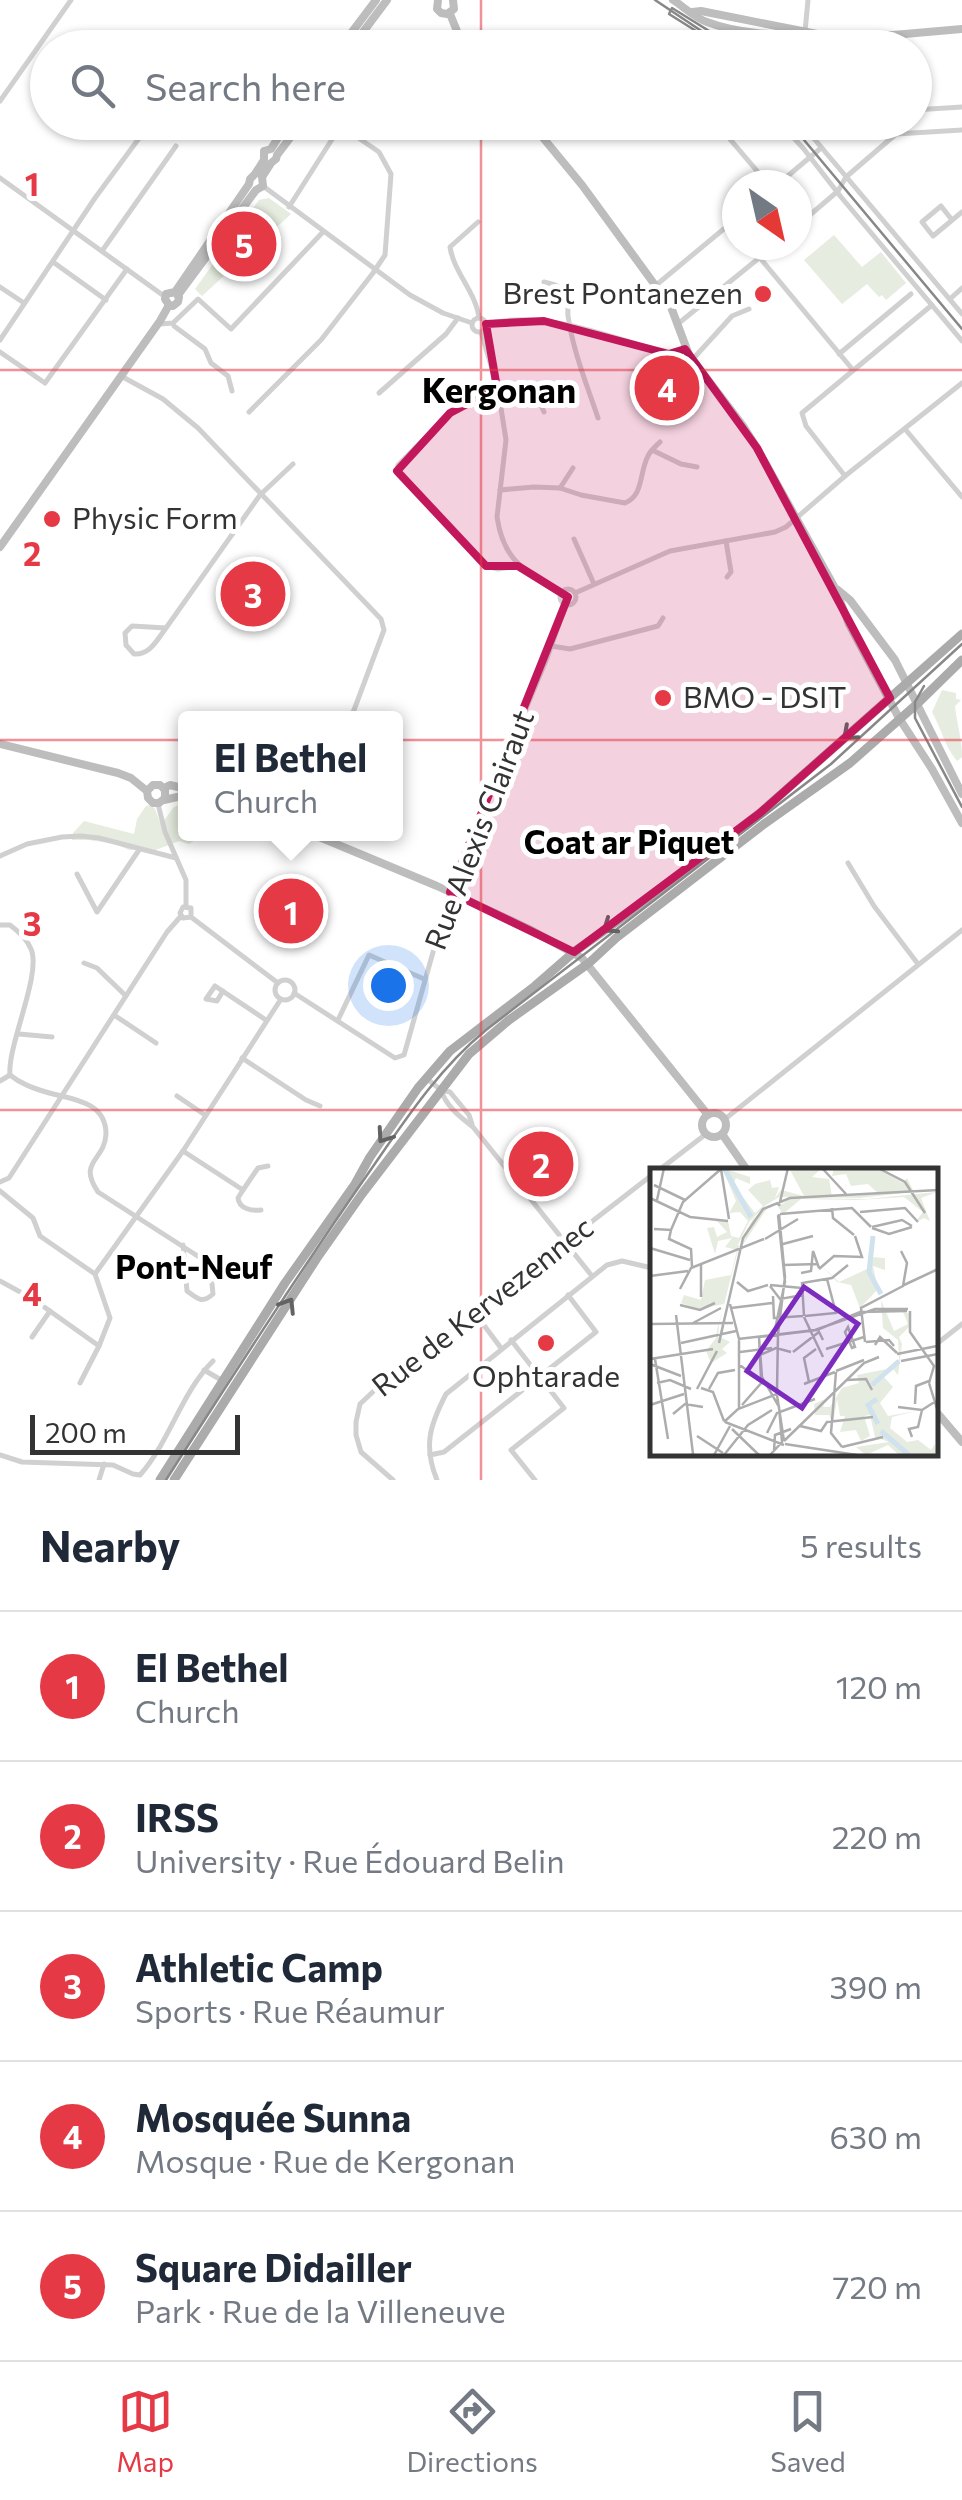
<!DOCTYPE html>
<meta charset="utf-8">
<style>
:root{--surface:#fff;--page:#f2f2f3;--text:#1f2937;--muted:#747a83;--line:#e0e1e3;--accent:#e63946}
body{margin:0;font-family:Commissioner,sans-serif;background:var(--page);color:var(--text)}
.compass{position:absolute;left:722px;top:170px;width:90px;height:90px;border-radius:50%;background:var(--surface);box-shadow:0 2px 8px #0004;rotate:146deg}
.scale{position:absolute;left:30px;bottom:25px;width:210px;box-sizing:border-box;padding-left:10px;border:5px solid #333;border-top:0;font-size:28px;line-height:35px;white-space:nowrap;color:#333;-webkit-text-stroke:8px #fff;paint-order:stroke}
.you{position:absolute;left:388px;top:985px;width:35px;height:35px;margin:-25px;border:8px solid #fff;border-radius:50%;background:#1a73e8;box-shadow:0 0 0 15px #1a73e833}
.badge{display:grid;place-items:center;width:65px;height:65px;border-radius:50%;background:var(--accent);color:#fff;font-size:32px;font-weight:700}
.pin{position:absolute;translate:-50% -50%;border:5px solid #fff;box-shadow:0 2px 10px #0006}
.popup{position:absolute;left:178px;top:711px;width:225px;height:130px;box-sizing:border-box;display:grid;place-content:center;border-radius:10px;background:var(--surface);filter:drop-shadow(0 2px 8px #0005);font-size:32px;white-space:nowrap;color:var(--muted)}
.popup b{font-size:38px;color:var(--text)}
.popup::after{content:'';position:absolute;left:50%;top:100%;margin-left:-20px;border:20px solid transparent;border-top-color:var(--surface)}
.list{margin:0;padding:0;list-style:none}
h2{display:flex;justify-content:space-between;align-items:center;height:130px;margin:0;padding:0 40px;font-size:42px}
h2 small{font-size:32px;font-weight:400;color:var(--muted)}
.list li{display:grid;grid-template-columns:65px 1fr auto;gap:30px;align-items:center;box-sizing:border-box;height:150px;padding:0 40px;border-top:2px solid var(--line)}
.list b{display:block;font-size:38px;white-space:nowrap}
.list p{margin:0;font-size:32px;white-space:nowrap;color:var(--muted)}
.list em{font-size:32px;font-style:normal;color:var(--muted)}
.icon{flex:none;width:55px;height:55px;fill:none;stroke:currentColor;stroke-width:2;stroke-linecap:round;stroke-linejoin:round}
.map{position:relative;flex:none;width:962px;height:1480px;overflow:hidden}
.search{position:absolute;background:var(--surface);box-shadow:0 2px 8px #0004;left:30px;right:30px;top:30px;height:110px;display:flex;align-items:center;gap:25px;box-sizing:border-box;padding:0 35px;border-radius:55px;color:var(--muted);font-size:38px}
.sheet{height:880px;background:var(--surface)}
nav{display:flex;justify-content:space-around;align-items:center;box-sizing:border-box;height:140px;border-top:2px solid var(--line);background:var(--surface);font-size:28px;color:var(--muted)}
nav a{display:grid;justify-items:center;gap:5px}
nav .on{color:var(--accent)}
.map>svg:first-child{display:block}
</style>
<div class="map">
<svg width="962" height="1480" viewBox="0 0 962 1480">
<rect width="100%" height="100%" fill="#fff"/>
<g fill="#e6ecdf">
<path d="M269,198L291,214L202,296L195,289L259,200Z"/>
<path d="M834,235L862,267L881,252L906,283L886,300L882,295L879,297L867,284L842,304L804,260Z"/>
<path d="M942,690L956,693V699L961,700L955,706C957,724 962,740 962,757L957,761C945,747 941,728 932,712Z"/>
<path d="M180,804L186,805V834H205L189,844L179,841L153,851L144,849L129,850L116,844L89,840H72L73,833L84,821L134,834L137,819L146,806L151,805L155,809L161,825L173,808Z"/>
</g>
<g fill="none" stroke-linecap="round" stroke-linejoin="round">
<g stroke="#d0d0d0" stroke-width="5">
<path d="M805,32L808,0"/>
<path d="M382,48L388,34"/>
<path d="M726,48L728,28"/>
<path d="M743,48L745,31"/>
<path d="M0,101L71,0"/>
<path d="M914,110L962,107"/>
<path d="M159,122L176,135"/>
<path d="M779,122L803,148L841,197L962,341"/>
<path d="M800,122L962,314"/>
<path d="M717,124L769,185"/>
<path d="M477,134L480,122"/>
<path d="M0,178L164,296"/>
<path d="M777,185L821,148"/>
<path d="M263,186L410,295L443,313L472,323"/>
<path d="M289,207L343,122"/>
<path d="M952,220L941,206L922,222L933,236L962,212"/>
<path d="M478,222L450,247C454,273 476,292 479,318"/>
<path d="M797,226L838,191L846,177L896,134L962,130"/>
<path d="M102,251L176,146"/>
<path d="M760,258L853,370"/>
<path d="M53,262L106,300"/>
<path d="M544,282C551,284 560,285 565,292C570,300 567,308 568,316C573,351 587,385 598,418"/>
<path d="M655,286L737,218"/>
<path d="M0,287L24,303"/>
<path d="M950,299L962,288"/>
<circle cx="479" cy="325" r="7"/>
<path d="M173,323L174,326L205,349L211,363L228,376L232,391"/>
<path d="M679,323L775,245"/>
<path d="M160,324L173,323L198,299L231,329L323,232"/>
<path d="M486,324C544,309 613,338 669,354L685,349"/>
<path d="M481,332L498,389L506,440L497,517C504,563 526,571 561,593"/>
<path d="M0,340L95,198L151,122"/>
<path d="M0,352L45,383L127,269"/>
<path d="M839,354L911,294"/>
<path d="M692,360L732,316L749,309"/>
<path d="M121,376L163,399L198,428L381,619L384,630L351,718"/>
<path d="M379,393L446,334L458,318"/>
<path d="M249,412L321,340L373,273L385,255L391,174L379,152L341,126"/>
<path d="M905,429L962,497"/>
<path d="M652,450L681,464L697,467"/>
<path d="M845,476L962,383"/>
<path d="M560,488L573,468"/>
<path d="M500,490L534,487L560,488L581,495L625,503C644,495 639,473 648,456C650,451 656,446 660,442"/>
<path d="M574,539L594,584"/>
<path d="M726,541L731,572L727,577"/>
<path d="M518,566L498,569L486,566L397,471L398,465L450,413L492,391L529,388L535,392L544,412"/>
<circle cx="568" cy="597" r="8"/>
<path d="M575,593L670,551L775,532L786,527L845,476L806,426L802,413L932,305"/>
<path d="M166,628C157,640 150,655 134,654L126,645L125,633L132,626L166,628L260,495L293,464"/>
<path d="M551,646L570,649L658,626L663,618"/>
<path d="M158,804L165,832L186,880V905"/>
<path d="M0,856L27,844L62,837L81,836L99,838L176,858"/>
<path d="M848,863L874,906L918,964"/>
<path d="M77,874L97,912L139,850"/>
<path d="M191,917V908L183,907L180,913L183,918L191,917L278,983"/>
<path d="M0,925H10C18,931 27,939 31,949C42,974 7,1046 10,1075C21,1084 33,1088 46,1092C69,1099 106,1100 106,1134C105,1161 77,1161 98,1192L210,1264L213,1294C202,1304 198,1299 187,1291L183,1245"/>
<path d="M84,963L97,968L126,996"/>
<circle cx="285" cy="990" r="10"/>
<path d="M223,991L217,1001L206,999L215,986L266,1020"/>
<path d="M294,993L395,1058L404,1055L450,892L547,658L566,605"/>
<path d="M114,1015L156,1043"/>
<path d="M338,1020L369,955L424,979"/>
<path d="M19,1034L52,1037"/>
<path d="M242,1058L306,1100L320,1106"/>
<path d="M426,1078L441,1090L450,1092L469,1115L472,1124"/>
<path d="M0,1081L10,1075"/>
<path d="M441,1090C446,1106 460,1117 473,1127L592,1276"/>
<path d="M177,1096L205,1115"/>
<path d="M725,1119L962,930"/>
<path d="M183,1151L243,1190L238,1198C239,1209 252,1211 261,1210"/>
<path d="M659,1170L706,1134"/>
<path d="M0,1182L9,1178L167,932L181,916"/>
<path d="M243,1190L258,1168L268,1166"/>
<path d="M0,1191L33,1218L40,1236L95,1274L110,1318L99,1346L33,1299L0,1281"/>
<path d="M95,1274L183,1151L281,999"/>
<path d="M474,1312L501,1348"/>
<path d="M32,1337L50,1311"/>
<path d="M511,1340L564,1408L511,1450L535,1480"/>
<path d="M934,1346L962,1324"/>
<path d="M204,1370L223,1381"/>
<path d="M80,1383L99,1346"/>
<path d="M0,1455L22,1462L113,1465L133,1474L140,1475C170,1441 181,1393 213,1361"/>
<path d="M430,1455L444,1452L596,1332L568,1295"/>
<path d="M99,1480L104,1464"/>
<path d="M393,1480L361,1452L356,1435V1422L360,1404L378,1387L652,1175"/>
<path d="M437,1480C423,1446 430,1425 446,1394L607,1265L622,1261L652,1268"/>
</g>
<g stroke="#bdbdbd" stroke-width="8">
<path d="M438,0L437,9L441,13L447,14L454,9L453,0"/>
<path d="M673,0C684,7 695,18 707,22C733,32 780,38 805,32"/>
<path d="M692,12L701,11L817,34L893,35L962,29"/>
<path d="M450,14L459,36L468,48"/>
<path d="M340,48L376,0"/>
<path d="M351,48L387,0"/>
<path d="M530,122L582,185L671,307L689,355L743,426L757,448L835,588L849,624L899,718L932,769L962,823"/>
<path d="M175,292L179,297L178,302L173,306L169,305L165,299L166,294L175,292L249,184L250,179L255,174L264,160V151L271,149L288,122"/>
<path d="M178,295L256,190L263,186L262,177L271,163L276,159L277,155L302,122"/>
<path d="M0,547L160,321L169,305"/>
<path d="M838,590L850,600L895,660L962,794"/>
<path d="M0,744L118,773L131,778L147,791L148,798L153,803H159L165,798V790L160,785H153L147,791"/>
<path d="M164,788L170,785L186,789"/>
<path d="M164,800L186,795"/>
<path d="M312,834L437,886L529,929L582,958L708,1115"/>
<circle cx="714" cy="1125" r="12"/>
<path d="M722,1134L747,1170"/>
<path d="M934,1409L962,1442"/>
</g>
<g stroke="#ababab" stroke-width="9">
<path d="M160,1480L285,1283L355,1184L370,1157L418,1088L450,1051L535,986L574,952L644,902L760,813L962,634"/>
<path d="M174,1480L317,1258L362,1194L469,1054L509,1020L589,963L616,938L764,824L850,763L918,703L962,660"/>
</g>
<g stroke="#888" stroke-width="2.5">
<path d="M655,0L727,48"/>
<path d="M672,8L714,34L712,41L669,14Z"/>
<path d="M789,122L962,329"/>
<path d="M924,686L915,702V718L962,807"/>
<path d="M166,1480C231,1378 296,1277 365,1178C402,1125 436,1071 486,1030L831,764L962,644"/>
</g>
</g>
<defs><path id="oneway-chevron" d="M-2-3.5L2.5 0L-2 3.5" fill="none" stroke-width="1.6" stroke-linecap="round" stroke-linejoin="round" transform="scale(2.5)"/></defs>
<g stroke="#636363">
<use href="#oneway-chevron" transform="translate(849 734) rotate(138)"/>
<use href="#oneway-chevron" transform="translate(609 927) rotate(145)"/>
<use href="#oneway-chevron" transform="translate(384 1136) rotate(125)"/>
<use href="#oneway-chevron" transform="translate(288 1305) rotate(-58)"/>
</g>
<path fill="#c2185b" fill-opacity="0.2" stroke="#c2185b" stroke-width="8" stroke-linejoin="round" d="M544,321L669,354L685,349L757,448L890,698L760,813L574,952L450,892L568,597L518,566H486L397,471L450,413L497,388L486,324Z"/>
<path fill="none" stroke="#e63946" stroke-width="2.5" stroke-opacity="0.55" d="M481,0V48M481,122V1480M0,370H962M0,740H962M0,1110H962"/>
<g fill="#e63946" stroke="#fff" stroke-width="4">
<circle cx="763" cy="294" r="10"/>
<circle cx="52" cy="519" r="10"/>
<circle cx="663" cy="698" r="10"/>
<circle cx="546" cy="1343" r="10"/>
</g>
<g text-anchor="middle" stroke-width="10" stroke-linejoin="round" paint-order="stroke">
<g font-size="30" fill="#333" stroke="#fff" text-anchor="start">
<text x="743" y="304" text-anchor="end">Brest Pontanezen</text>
<text x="72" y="529">Physic Form</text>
<text x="683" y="708">BMO - DSIT</text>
<text x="546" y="1387" text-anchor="middle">Ophtarade</text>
</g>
<g font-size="30" fill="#333" stroke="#fff">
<text transform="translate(480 830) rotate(-69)" y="10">Rue Alexis Clairaut</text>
<text transform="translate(483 1307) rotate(-38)" y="10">Rue de Kervezennec</text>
</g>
<g font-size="32" font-weight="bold" fill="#000" stroke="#fff">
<text x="629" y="854">Coat ar Piquet</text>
<text x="194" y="1279">Pont-Neuf</text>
</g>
<g font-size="35" font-weight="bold" fill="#000" stroke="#fff">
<text x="499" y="403">Kergonan</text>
</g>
</g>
<g transform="translate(650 1168)">
<rect width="288" height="288" fill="#fff"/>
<path d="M72,0L100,9V16L86,10L83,16L105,45L113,38L98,22L105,16L120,12L122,20L129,19L125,30L131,22L154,28L139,0H172L162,9L179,11L182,29L229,26L218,16L201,18L196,6L182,8L184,0H226L253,15L257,10L264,24L287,21L210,30L129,29L116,37L99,54L88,77L89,78L69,156L68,171L95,65L103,51L117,39L128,34L129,38L142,30L216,31L287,24L271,30L280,53L274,50L268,53L267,52L273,44L254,29L207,32L151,31L133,46L126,36L118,39L92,78L70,169L80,174L72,181L77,185L61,195L56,183L66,170L67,162L74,136L48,141L31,135L34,127L51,132L55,112L81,107L87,82L75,79L82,70L68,73L65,86L57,60L64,59L67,69L77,64L67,53H78L81,68L89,70L98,53L90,44L79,45L86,33ZM221,89L235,90V102L223,98L228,121L210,140L201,117L187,114L173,99L189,114L217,101ZM231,132L244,163L258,156L253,144L259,145V159L249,169L252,176L248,207L243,201L233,208L243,219L230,235L238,248L266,243L242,249L240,260L257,274L268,272L281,282L285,276L287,287H249L238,277L216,287L206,279L239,274L225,269L220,247L214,248L220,268L211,273L206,262L190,264L195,248H190L187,231L183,256L179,247H165L164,236L175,231L173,239H180L192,220L209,215L207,207L242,200L249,191L248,172L233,160Z" fill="#e6ecdf"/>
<path fill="none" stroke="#cfe2ee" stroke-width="5" d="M74,0L101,49M223,68L219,104L231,126M222,217L249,193M227,231L218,237L228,256M231,263L259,287"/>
<path fill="none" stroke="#adadad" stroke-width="2.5" d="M172,0L196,26M228,0L255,14L275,45M71,1L79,51M4,17L35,32M0,30L40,49L78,53M7,32L14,0M129,38L138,0M182,40L183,50L204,67M210,44L255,40L268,54M130,46L202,40L221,59M222,59L252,52L262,58M222,60L239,66L262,59M4,61L21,62L33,34L71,1M21,62L19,71L41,81L42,99M115,71L148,51M133,76L163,68M0,80L40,92M51,97V129M133,97L168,96M169,101L184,88L212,89L205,68M151,105L161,103L163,83L169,100M0,108L38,103M87,114L98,123L118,117M120,117L152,120M254,117L288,101M120,118L130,131L153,127M30,121L41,100L114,71M123,128L124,150L153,148M80,136L89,171M30,137L50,142L65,135M81,140L122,135M260,143V164L284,198L279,215M26,147L43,286M154,148L152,115L182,110L198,97M155,148L186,145L177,111M154,149L173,189M43,155L71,140M0,156L83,155M198,159L205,179L202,180L195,164ZM124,166L135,114L128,47M128,166L135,109L129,46M109,169L111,210M88,171L165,162L225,141H258M215,174L211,140L253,118L257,95L251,83M216,174L239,172L244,178M31,175L86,163M69,175L93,70L113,41L140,30L288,22M225,177L230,169L247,185M176,181L214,169M90,184L122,180M143,184L169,164L173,172M247,186L287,178M110,187L126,180L141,184M0,191L63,181M5,191L18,271M251,193L288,186M0,196L31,208M88,196L126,222M186,203L214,192M186,204L181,265L192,279M197,212L216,211L222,222M159,214L154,190L166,181M7,215L20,212L41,221M279,215L288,244M154,216L185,204M51,220L63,224L74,253M47,221L67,183M59,221L68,205L85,202M127,222L128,166M127,227L134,273M265,236L266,218L279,213M0,237L34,226M92,237L113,213M248,239L272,242L286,233M89,240V172M23,246L35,236L53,239M74,254L88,241L127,226M75,254L134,277M150,258L171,263L177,254L223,249M82,261L109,287M117,265L127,245L165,231M47,268L73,285M262,269L259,261L268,259L272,242M134,273L214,195L229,189M135,276L207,287M192,279L233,269M124,283L125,267L141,261M64,287L80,258M74,287L98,257L122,242M120,287L132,274L129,239L112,209L109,169L167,162L210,144L257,143"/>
<path fill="#7b2cbf" fill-opacity="0.15" stroke="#7b2cbf" stroke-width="5" d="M154,119L208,156L152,240L97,203Z"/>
<rect width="288" height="288" fill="none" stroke="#333" stroke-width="5"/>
</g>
<g font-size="32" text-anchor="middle" font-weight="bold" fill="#e63946" stroke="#fff" stroke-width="10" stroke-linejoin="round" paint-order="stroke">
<text x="32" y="196">1</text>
<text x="32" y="566">2</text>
<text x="32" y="936">3</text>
<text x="32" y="1306">4</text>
</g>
</svg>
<svg class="compass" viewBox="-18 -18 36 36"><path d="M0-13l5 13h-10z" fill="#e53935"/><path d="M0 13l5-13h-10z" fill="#747a83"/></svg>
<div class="scale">200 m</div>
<div class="you"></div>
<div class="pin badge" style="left:291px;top:911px">1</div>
<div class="popup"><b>El Bethel</b>Church</div>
<div class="pin badge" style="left:541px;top:1164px">2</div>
<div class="pin badge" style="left:253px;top:594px">3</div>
<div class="pin badge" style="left:667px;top:388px">4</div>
<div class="pin badge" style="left:244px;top:244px">5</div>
<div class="search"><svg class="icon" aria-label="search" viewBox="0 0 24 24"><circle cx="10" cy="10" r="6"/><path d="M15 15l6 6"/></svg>Search here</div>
</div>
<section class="sheet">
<h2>Nearby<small>5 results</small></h2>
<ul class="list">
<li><span class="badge">1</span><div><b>El Bethel</b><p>Church</p></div><em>120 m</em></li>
<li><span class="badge">2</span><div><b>IRSS</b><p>University · Rue Édouard Belin</p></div><em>220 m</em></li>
<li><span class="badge">3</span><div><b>Athletic Camp</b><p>Sports · Rue Réaumur</p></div><em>390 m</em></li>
<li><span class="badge">4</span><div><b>Mosquée Sunna</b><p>Mosque · Rue de Kergonan</p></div><em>630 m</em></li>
<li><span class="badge">5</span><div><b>Square Didailler</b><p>Park · Rue de la Villeneuve</p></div><em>720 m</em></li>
</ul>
</section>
<nav>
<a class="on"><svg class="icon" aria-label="map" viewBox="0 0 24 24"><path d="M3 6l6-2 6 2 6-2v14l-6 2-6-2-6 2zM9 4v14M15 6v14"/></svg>Map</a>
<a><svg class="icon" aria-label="directions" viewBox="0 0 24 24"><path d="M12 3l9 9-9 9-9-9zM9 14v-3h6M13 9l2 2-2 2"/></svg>Directions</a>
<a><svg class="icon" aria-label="saved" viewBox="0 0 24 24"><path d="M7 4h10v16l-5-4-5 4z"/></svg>Saved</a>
</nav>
